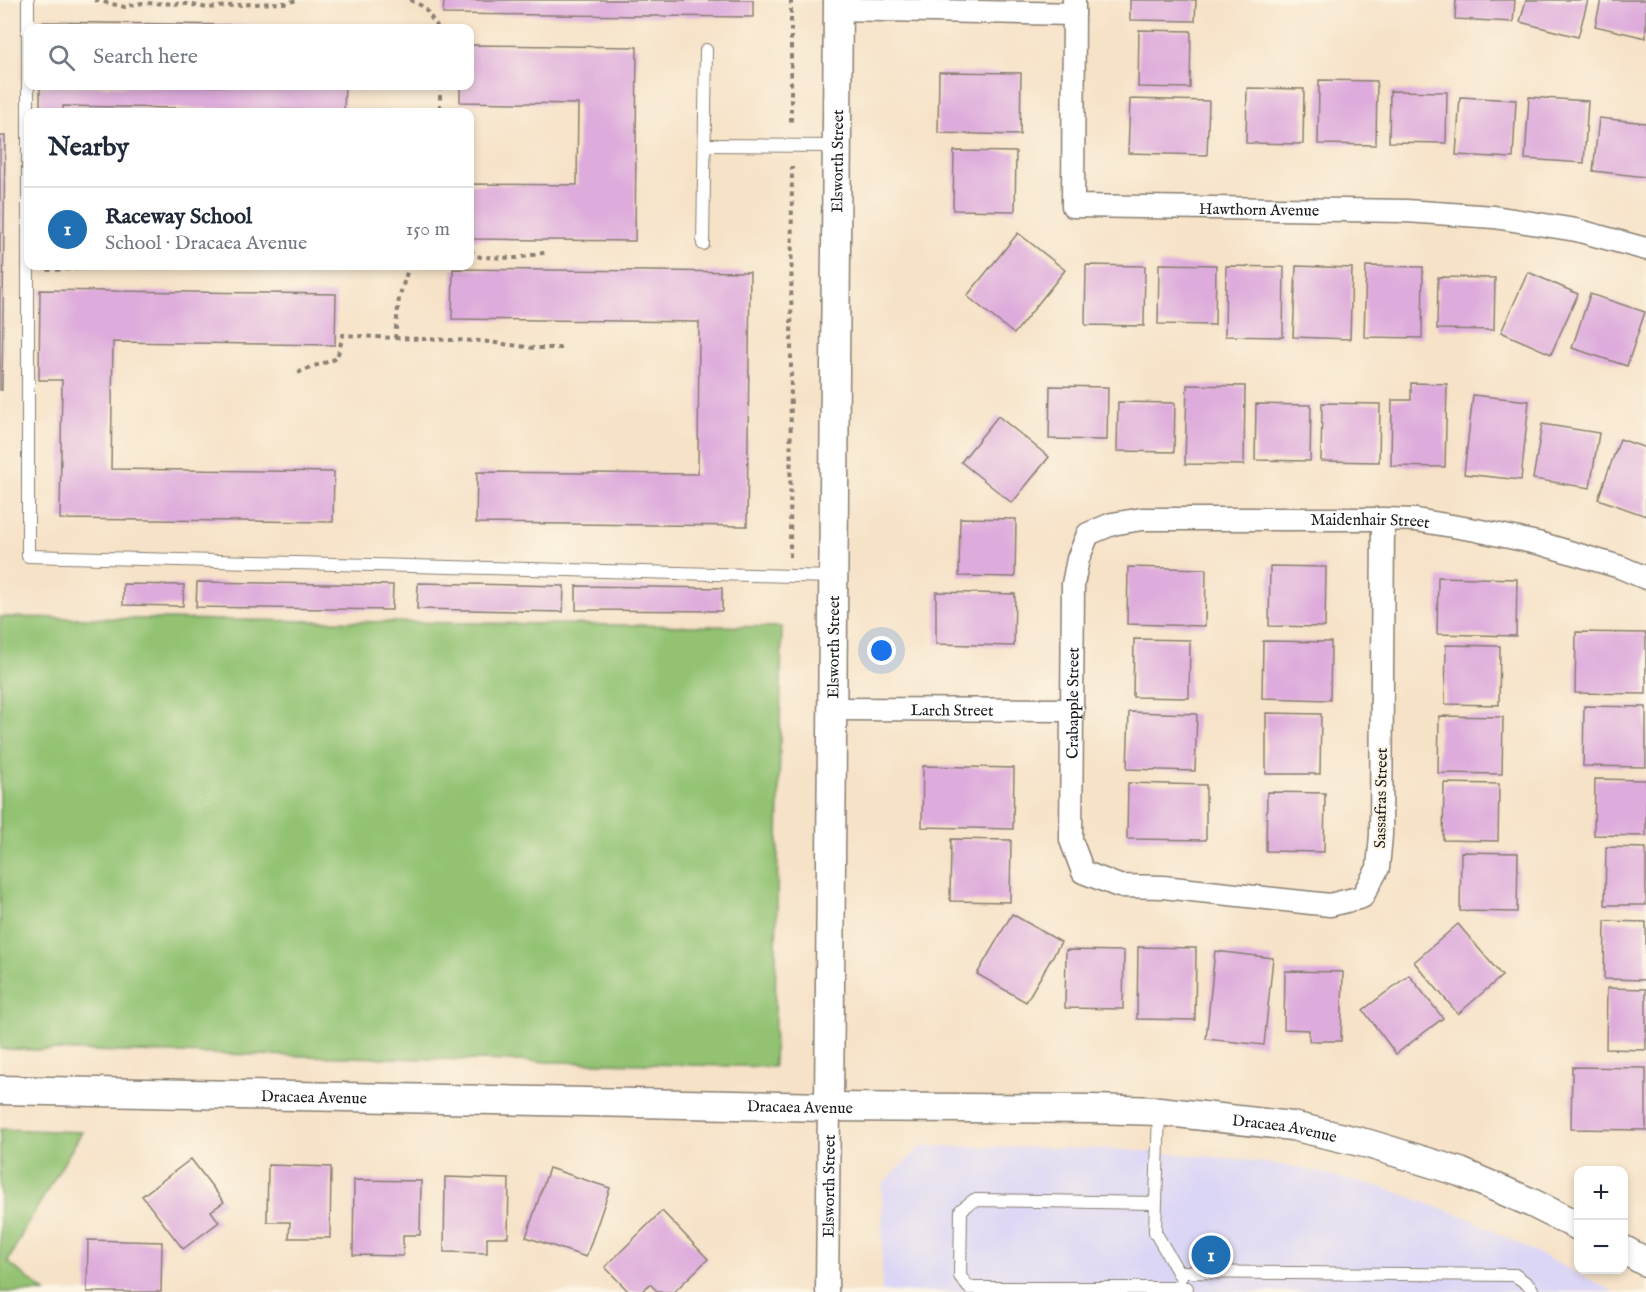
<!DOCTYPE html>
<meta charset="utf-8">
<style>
:root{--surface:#fff;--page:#f2f2f3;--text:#1f2937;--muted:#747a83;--line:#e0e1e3;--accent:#1f6fb2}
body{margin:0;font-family:"IM FELL English",serif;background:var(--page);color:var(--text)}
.controls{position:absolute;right:18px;bottom:18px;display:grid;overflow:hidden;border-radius:12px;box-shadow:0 3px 9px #0003}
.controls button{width:54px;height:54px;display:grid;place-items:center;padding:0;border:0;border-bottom:2px solid var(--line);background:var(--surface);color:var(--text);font:30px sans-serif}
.you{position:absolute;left:882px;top:651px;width:21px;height:21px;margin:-15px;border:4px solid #fff;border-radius:50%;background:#1a73e8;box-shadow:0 0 0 9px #1a73e833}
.badge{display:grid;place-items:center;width:39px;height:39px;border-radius:50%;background:var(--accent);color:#fff;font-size:20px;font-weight:700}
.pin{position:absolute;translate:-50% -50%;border:3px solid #fff;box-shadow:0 2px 6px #0006}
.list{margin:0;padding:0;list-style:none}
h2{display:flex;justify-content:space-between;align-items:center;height:78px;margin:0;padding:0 24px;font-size:26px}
h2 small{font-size:20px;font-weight:400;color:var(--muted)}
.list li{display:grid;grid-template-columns:39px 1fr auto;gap:18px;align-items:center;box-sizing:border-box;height:84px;padding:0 24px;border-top:2px solid var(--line)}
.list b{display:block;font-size:22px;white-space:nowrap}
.list p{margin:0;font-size:20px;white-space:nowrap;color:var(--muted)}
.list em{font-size:20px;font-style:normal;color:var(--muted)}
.icon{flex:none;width:33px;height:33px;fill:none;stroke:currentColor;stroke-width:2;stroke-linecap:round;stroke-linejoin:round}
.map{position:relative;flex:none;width:1646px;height:1292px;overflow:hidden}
.search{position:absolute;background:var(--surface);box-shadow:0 3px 9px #0003;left:24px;top:24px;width:450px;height:66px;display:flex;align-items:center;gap:15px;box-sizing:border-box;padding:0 21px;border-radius:12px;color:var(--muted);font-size:22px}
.panel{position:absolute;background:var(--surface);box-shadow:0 3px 9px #0003;left:24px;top:108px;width:450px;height:162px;border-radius:12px}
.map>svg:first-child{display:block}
</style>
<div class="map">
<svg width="1646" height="1292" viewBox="0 0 1646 1292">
<rect width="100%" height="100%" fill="#fcf5e5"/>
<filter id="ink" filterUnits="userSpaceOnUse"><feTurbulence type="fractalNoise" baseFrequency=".0167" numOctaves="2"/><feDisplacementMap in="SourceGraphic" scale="12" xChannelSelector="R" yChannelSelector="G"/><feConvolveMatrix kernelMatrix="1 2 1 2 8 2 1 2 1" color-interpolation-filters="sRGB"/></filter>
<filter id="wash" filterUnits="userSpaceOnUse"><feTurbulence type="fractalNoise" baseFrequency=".008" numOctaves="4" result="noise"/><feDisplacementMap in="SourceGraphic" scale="24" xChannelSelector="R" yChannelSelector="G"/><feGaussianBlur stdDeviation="1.35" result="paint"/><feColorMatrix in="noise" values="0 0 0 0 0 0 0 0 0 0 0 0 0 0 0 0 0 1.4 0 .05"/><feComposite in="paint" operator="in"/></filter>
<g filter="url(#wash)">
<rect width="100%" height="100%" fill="#f6e2c7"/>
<path fill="#dcd6f6" d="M922,1146L1112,1149L1232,1158L1300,1168L1385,1188L1468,1218L1614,1292H882V1184Z"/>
<g fill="#92c272" stroke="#576f47" stroke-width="1.5">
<path d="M0,617L782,627L774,1067L0,1049Z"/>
<path d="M0,1129L82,1132L25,1228L8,1262L45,1292H0Z"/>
</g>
<g id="blocks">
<g fill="#deacdc">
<path d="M444,0H753V17L443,14Z"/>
<path d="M1130,0H1196L1195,21L1130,20Z"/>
<path d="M1456,0H1515L1513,22L1455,19Z"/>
<path d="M1526,0H1588L1578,37L1520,22Z"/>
<path d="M1601,0H1646V38L1595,26Z"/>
<path d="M42,22L292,26V28H41Z"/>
<path d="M1139,30L1191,31L1190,88L1138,87Z"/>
<path d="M470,45L637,47L635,241L470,239V184L577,185L578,104L460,102V86H470Z"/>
<path d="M939,72L1021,73L1020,135L938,133Z"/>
<path d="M1319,80L1377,81L1376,145L1318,144Z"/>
<path d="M40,86H345L344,111L63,106V112H40Z"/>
<path d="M1247,88L1304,89L1303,144L1246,143Z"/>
<path d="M1390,91L1447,92L1446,143L1389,142Z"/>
<path d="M1460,97L1516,100L1513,158L1456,155Z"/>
<path d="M1529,97L1588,101L1584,163L1525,159Z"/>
<path d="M1130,99L1209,101L1207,155L1128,153Z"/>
<path d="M1599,118L1646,123V177L1593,171Z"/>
<path d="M0,136H5L2,390H0Z"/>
<path d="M954,151L1016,152L1015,211L953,210Z"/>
<path d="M1018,233L1065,270L1014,334L967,296Z"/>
<path d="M1159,264L1216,265L1215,325L1158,324Z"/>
<path d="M1086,265L1145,266L1144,326L1085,325Z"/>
<path d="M1226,266L1284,267L1283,337L1225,336Z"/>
<path d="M1296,266L1352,268L1350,339L1293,337Z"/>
<path d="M1366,266L1423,267L1422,338L1364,337Z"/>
<path d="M453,269L750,272L747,526L476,523L477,472L698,474L699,322L452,319Z"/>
<path d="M1528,272L1578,294L1551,354L1501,332Z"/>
<path d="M1438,277L1495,278L1494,330L1437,329Z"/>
<path d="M40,290L336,294L335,345L113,342L111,469L334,472L333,522L60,519L62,380H39Z"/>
<path d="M1590,294L1645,312L1627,366L1572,348Z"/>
<path d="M1411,383L1447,384L1445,467L1391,466L1392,400H1411Z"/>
<path d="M1187,385L1245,386L1244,465L1185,464Z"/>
<path d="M1050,386L1108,387L1107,440L1049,439Z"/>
<path d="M1473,395L1529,401L1521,480L1464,474Z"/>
<path d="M1118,402L1175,403L1174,452L1117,451Z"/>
<path d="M1322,403L1380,404L1379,462L1321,461Z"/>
<path d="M1256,404L1311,405L1310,461L1255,460Z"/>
<path d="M998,416L1049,457L1012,503L961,462Z"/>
<path d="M1542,424L1599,433L1590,488L1533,479Z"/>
<path d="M1620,439L1646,448V516L1598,499Z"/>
<path d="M960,518L1016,519L1015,577L959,576Z"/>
<path d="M1270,566L1326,567L1325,627L1269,626Z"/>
<path d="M1128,567L1206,569L1205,626L1127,624Z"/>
<path d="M1438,577L1517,579L1516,636L1437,634Z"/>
<path d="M197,582L393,585L392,610L196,607Z"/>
<path d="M418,583L564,586L563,612L417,609Z"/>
<path d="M123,584L184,585L183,606L123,605Z"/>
<path d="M576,586L722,588V611L576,610Z"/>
<path d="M936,592L1015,594L1014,646L936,644Z"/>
<path d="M1576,632L1646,633V694L1575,693Z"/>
<path d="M1134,639L1190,640L1189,698L1133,697Z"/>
<path d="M1263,641L1331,642L1330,700L1262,698Z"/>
<path d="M1446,645L1500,646L1499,705L1445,704Z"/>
<path d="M1584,706L1646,707V767L1583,766Z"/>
<path d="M1129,712L1197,714L1195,771L1127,769Z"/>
<path d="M1266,713L1321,714L1320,774H1266Z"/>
<path d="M1439,716L1503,717L1502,774L1438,773Z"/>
<path d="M923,766L1014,768L1013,829L922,827Z"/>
<path d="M1595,779L1646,780V836L1594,835Z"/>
<path d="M1128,783L1206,785V840L1127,839Z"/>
<path d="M1444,783L1499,784L1498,841L1443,840Z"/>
<path d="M1267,792L1325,793L1324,852L1266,851Z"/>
<path d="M951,839L1011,840L1010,902L950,901Z"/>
<path d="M1606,847L1646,848V905H1605Z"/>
<path d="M1461,852L1518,853L1517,912L1460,911Z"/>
<path d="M1012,914L1061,942L1026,1002L977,974Z"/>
<path d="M1605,921L1646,922V980L1604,979Z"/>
<path d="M1458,924L1502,976L1458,1014L1414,962Z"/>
<path d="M1138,947L1196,948L1195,1020L1137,1019Z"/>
<path d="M1066,950L1124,951L1123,1009L1065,1008Z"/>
<path d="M1215,951L1273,958L1264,1045L1206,1039Z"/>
<path d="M1285,971L1343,972L1341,1041H1309V1030L1284,1029Z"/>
<path d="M1409,975L1443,1018L1396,1054L1363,1010Z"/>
<path d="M1607,988L1646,989V1050L1606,1049Z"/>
<path d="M1572,1067L1646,1068V1130L1571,1129Z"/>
<path d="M191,1159L224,1202L211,1211L219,1222L183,1249L142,1196Z"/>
<path d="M268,1165L331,1167L330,1238H289L290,1222H267Z"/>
<path d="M549,1168L610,1188L586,1257L526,1237Z"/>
<path d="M445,1177L509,1179L508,1237H487V1253L444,1252Z"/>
<path d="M354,1180L421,1181L420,1235H403V1256L353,1255Z"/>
<path d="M662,1211L708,1259L674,1292H658L650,1284L641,1292H629L605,1267Z"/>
<path d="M88,1240L162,1242L161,1292H87Z"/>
</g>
</g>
</g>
<g filter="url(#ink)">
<use href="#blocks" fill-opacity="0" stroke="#897f72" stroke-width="1.5"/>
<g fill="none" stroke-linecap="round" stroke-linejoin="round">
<g stroke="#897f72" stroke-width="14">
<g id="service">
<path d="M28,0V556L833,577"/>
<path d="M705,145L837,146"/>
<path d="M703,244L706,50"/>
<path d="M1159,1111L1155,1232L1181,1277"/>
<path d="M1155,1203L974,1200L961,1210L960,1276L969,1288H1187"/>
<path d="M1178,1272L1515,1275L1530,1286L1533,1292"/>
</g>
</g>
<g stroke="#897f72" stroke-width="25">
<g id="minor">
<path id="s1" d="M1074,0L1073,206L1406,211L1494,217L1576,230L1646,249"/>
<path d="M838,9L1074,14"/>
<path id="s2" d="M1383,519L1381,835L1378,868L1362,897L1330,905L1163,887L1119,886L1083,872L1071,840L1073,584L1078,559L1088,534L1112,524L1142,519H1383L1416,520L1476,530L1542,544L1620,567L1646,578"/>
<path id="s3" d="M832,709L1073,710"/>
<path id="s4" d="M827,1292L829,1107"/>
</g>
</g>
<g stroke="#897f72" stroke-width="31">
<g id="tertiary">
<path id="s5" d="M0,1090L829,1107L1092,1109L1159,1111L1292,1126L1369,1144L1460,1172L1532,1203L1578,1226"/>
<path id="s6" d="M829,1107L838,0"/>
<path d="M1624,1250L1646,1262"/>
</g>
</g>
<g stroke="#897f72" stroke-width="4" stroke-dasharray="4.5 4.5" stroke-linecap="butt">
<path d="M95,0L125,7L142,3L188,4L207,8L251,4L285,3L298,0"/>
<path d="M410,0L424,7L438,28"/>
<path d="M791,0V125"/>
<path d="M440,86V112"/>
<path d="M470,251L480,257L518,258L548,252"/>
<path d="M186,266H220"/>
<path d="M47,270L75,269L98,266"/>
<path d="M395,338L481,341L534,348H561"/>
<path d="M298,373C310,366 324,364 337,358L343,335L395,338L399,298L409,266"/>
<path d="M790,557L792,166"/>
</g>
<use href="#service" stroke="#fff" stroke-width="12"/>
<use href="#minor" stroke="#fff" stroke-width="22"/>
<use href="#tertiary" stroke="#fff" stroke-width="28"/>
</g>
</g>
<g text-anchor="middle" stroke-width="4.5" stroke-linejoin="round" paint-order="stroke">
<g font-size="16" fill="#1c1c1c" stroke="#fcf5e5">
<text dy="6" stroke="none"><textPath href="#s6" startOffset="946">Elsworth Street</textPath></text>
<text dy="6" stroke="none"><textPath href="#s1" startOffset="392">Hawthorn Avenue</textPath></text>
<text dy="6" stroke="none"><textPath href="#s2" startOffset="1293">Maidenhair Street</textPath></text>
<text dy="6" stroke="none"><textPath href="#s6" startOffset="460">Elsworth Street</textPath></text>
<text dy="6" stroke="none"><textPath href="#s2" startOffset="837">Crabapple Street</textPath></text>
<text dy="6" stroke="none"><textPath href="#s3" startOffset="120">Larch Street</textPath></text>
<text transform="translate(1380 798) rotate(-89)" y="6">Sassafras Street</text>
<text dy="6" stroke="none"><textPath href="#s5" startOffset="314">Dracaea Avenue</textPath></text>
<text dy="6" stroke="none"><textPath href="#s5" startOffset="800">Dracaea Avenue</textPath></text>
<text dy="6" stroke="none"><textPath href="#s5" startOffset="1286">Dracaea Avenue</textPath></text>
<text dy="6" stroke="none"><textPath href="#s4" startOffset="106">Elsworth Street</textPath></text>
</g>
</g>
</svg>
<div class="controls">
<button>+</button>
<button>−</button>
</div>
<div class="you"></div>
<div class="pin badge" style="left:1211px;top:1255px">1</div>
<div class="search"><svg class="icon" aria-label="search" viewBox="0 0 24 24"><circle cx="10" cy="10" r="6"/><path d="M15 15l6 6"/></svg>Search here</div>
<section class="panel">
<h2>Nearby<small></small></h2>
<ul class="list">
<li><span class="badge">1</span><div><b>Raceway School</b><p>School · Dracaea Avenue</p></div><em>150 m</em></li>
</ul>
</section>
</div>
